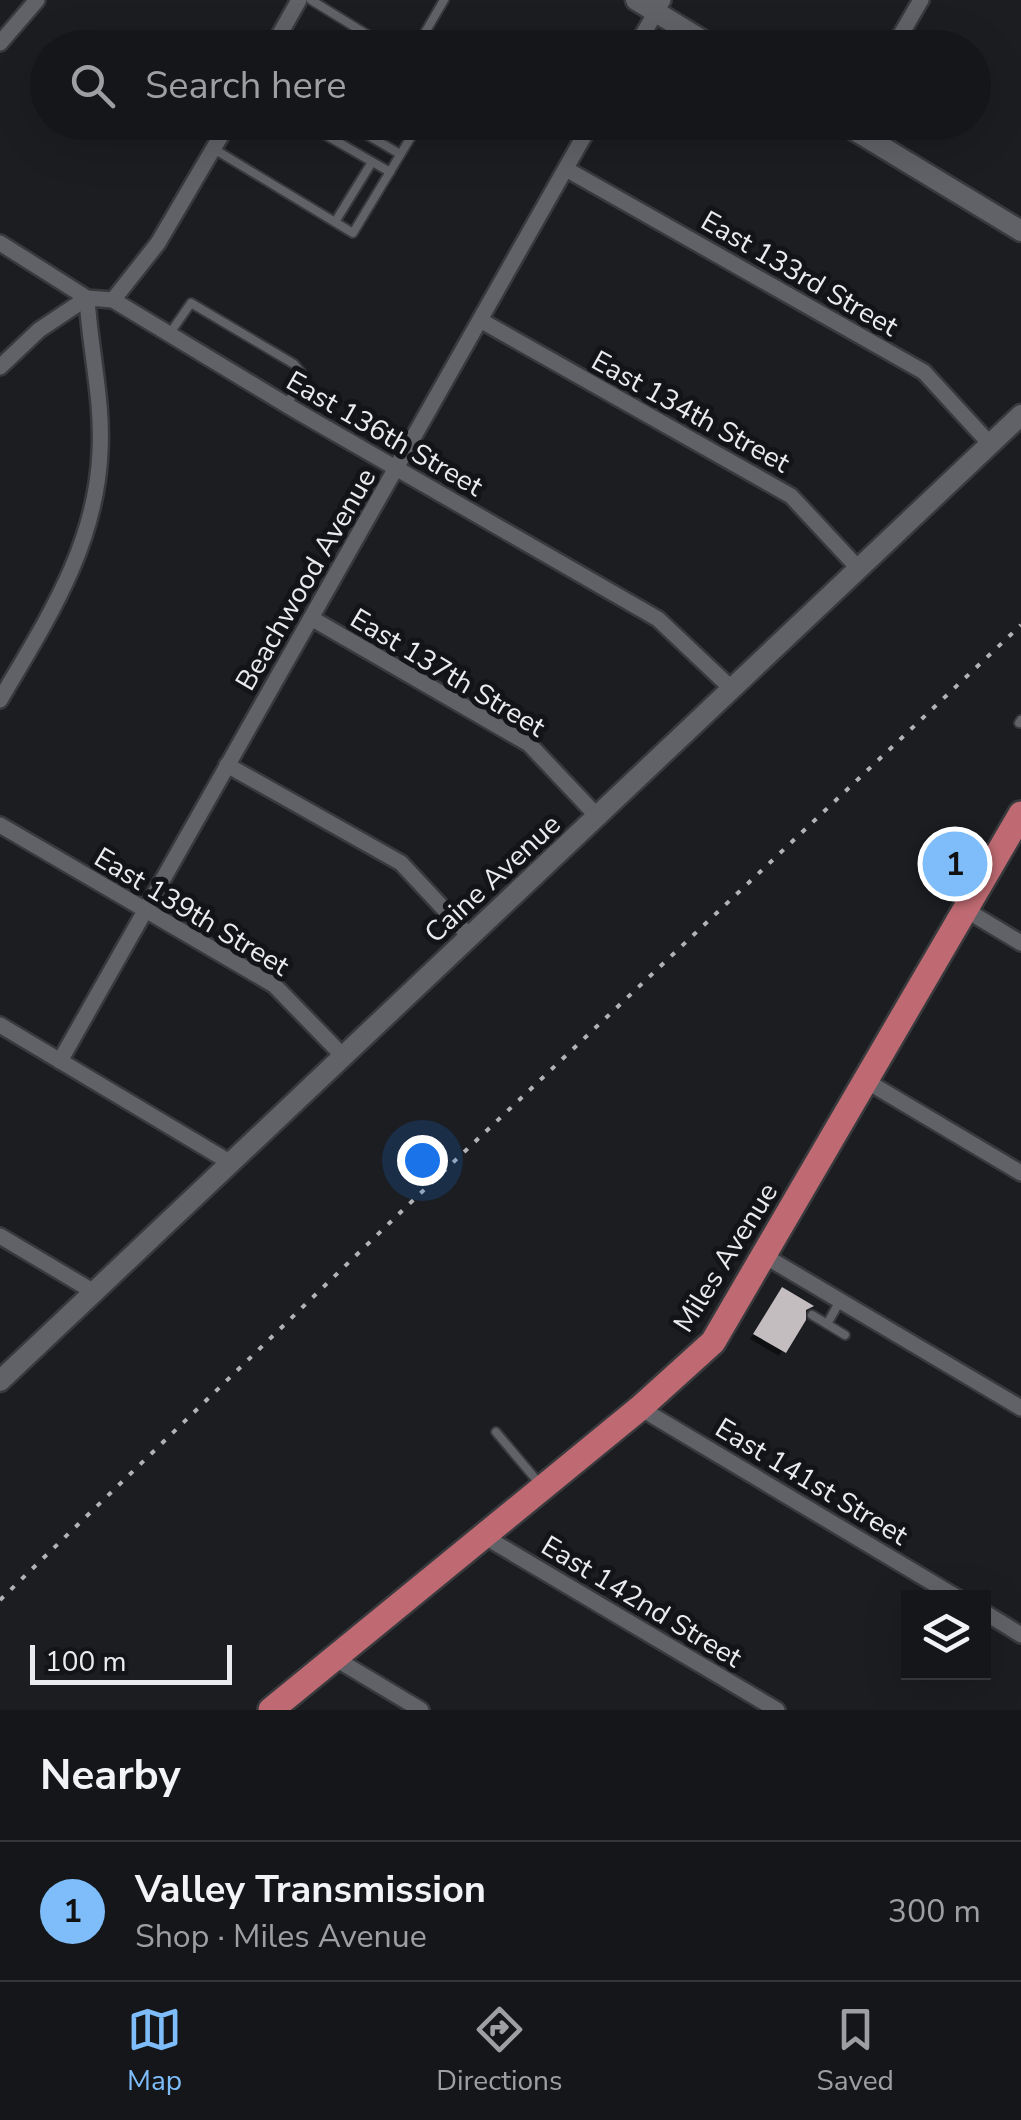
<!DOCTYPE html>
<meta charset="utf-8">
<style>
:root{--surface:#141619;--page:#212326;--text:#f1f3f6;--muted:#9d9fa2;--line:#333538;--accent:#7ebdf9}
body{margin:0;font-family:"Nunito Sans",sans-serif;background:var(--page);color:var(--text)}
.controls{position:absolute;right:30px;bottom:30px;display:grid;overflow:hidden;border-radius:0px;box-shadow:0 10px 40px #0002}
.controls button{width:90px;height:90px;display:grid;place-items:center;padding:0;border:0;border-bottom:2px solid var(--line);background:var(--surface);color:var(--text);font:50px sans-serif}
.scale{position:absolute;left:30px;bottom:25px;width:202px;box-sizing:border-box;padding-left:10px;border:5px solid #e9ebed;border-top:0;font-size:28px;line-height:35px;white-space:nowrap;color:#e9ebed;-webkit-text-stroke:8px #121418;paint-order:stroke}
.you{position:absolute;left:422px;top:1160px;width:35px;height:35px;margin:-25px;border:8px solid #fff;border-radius:50%;background:#1a73e8;box-shadow:0 0 0 15px #1a73e833}
.badge{display:grid;place-items:center;width:65px;height:65px;border-radius:50%;background:var(--accent);color:#111;font-size:32px;font-weight:700}
.pin{position:absolute;translate:-50% -50%;border:5px solid #fff;box-shadow:0 2px 10px #0006}
.list{margin:0;padding:0;list-style:none}
h2{display:flex;justify-content:space-between;align-items:center;height:130px;margin:0;padding:0 40px;font-size:42px}
h2 small{font-size:32px;font-weight:400;color:var(--muted)}
.list li{display:grid;grid-template-columns:65px 1fr auto;gap:30px;align-items:center;box-sizing:border-box;height:140px;padding:0 40px;border-top:2px solid var(--line)}
.list b{display:block;font-size:38px;white-space:nowrap}
.list p{margin:0;font-size:32px;white-space:nowrap;color:var(--muted)}
.list em{font-size:32px;font-style:normal;color:var(--muted)}
.icon{flex:none;width:55px;height:55px;fill:none;stroke:currentColor;stroke-width:2;stroke-linecap:round;stroke-linejoin:round}
.map{position:relative;flex:none;width:1021px;height:1710px;overflow:hidden}
.search{position:absolute;background:var(--surface);box-shadow:0 10px 40px #0002;left:30px;right:30px;top:30px;height:110px;display:flex;align-items:center;gap:25px;box-sizing:border-box;padding:0 35px;border-radius:55px;color:var(--muted);font-size:38px}
.sheet{height:270px;background:var(--surface)}
nav{display:flex;justify-content:space-around;align-items:center;box-sizing:border-box;height:140px;border-top:2px solid var(--line);background:var(--surface);font-size:28px;color:var(--muted)}
nav a{display:grid;justify-items:center;gap:5px}
nav .on{color:var(--accent)}
.map>svg:first-child{display:block}
</style>
<div class="map">
<svg width="1021" height="1710" viewBox="0 0 1021 1710">
<rect width="100%" height="100%" fill="#1b1d21"/>
<path fill="#0007" d="M777,1295L810,1307L804,1312L779,1356L750,1339Z"/>
<path fill="#c3bdc0" d="M782,1287L814,1306L806,1310V1320L786,1353L753,1334Z"/>
<g fill="none" stroke-linecap="round" stroke-linejoin="round">
<g stroke="#38393c" stroke-width="12">
<g id="service">
<path d="M311,0L389,48"/>
<path d="M416,48L444,0"/>
<path d="M303,122L390,172"/>
<path d="M345,122L400,154"/>
<path d="M214,149L353,233L420,122"/>
<path d="M335,222L372,162"/>
<path d="M170,333L191,303L294,364L303,375L287,405"/>
<path d="M1019,723L1021,720"/>
<path d="M840,1301L827,1324L845,1335"/>
<path d="M812,1315L827,1324"/>
<path d="M496,1432L539,1483"/>
</g>
</g>
<g stroke="#38393c" stroke-width="20">
<g id="minor">
<path d="M0,43L37,0"/>
<path d="M272,48L299,0"/>
<path d="M635,48L663,0"/>
<path d="M893,48L921,0"/>
<path d="M566,169L924,372L990,444"/>
<path d="M0,243L87,298L113,300L295,410L658,619L732,689"/>
<path d="M113,300L158,243L229,122"/>
<path d="M480,320L791,496L859,569"/>
<path d="M0,367L39,330L87,298"/>
<path d="M311,618L529,744L597,816"/>
<path d="M0,700C46,621 96,547 100,452C103,400 90,350 87,298"/>
<path d="M227,765L401,863L470,937"/>
<path d="M0,825L274,985L343,1056"/>
<path d="M966,910L1021,943"/>
<path d="M0,1025L231,1163"/>
<path d="M60,1061L592,122"/>
<path d="M868,1082L1021,1173"/>
<path d="M0,1236L94,1292"/>
<path d="M763,1255L1021,1408"/>
<path d="M640,1408L958,1598"/>
<path d="M482,1535L777,1710"/>
<path d="M984,1612L1021,1635"/>
<path d="M336,1659L421,1710"/>
</g>
</g>
<g stroke="#38393c" stroke-width="25">
<g id="tertiary">
<path d="M636,0L715,48"/>
<path d="M841,122L1021,231"/>
<path d="M0,1381L1021,415"/>
</g>
</g>
<g stroke="#38393c" stroke-width="30">
<path id="primary" d="M271,1710L640,1408L713,1342L1021,814"/>
</g>
<use href="#service" stroke="#606267" stroke-width="8"/>
<use href="#minor" stroke="#606267" stroke-width="15"/>
<use href="#tertiary" stroke="#606267" stroke-width="20"/>
<use href="#primary" stroke="#bf6a72" stroke-width="25"/>
<path stroke="#b1b3b6" stroke-width="4" stroke-dasharray="5 10" stroke-linecap="butt" d="M0,1600L406,1207L1021,625"/>
</g>
<g text-anchor="middle" stroke-width="10" stroke-linejoin="round" paint-order="stroke">
<g font-size="28" fill="#e9ebed" stroke="#121418">
<text transform="translate(800 273) rotate(30)" y="10">East 133rd Street</text>
<text transform="translate(691 411) rotate(29)" y="10">East 134th Street</text>
<text transform="translate(385 433) rotate(30)" y="10">East 136th Street</text>
<text transform="translate(305 579) rotate(-60)" y="10">Beachwood Avenue</text>
<text transform="translate(448 672) rotate(31)" y="10">East 137th Street</text>
<text transform="translate(492 878) rotate(-43)" y="10">Caine Avenue</text>
<text transform="translate(192 911) rotate(31)" y="10">East 139th Street</text>
<text transform="translate(725 1257) rotate(-58)" y="10">Miles Avenue</text>
<text transform="translate(812 1481) rotate(31)" y="10">East 141st Street</text>
<text transform="translate(642 1601) rotate(31)" y="10">East 142nd Street</text>
</g>
</g>
</svg>
<div class="controls">
<button><svg class="icon" aria-label="layers" viewBox="0 0 24 24"><path d="M12 4l9 5-9 5-9-5zM3 14l9 5 9-5"/></svg></button>
</div>
<div class="scale">100 m</div>
<div class="you"></div>
<div class="pin badge" style="left:955px;top:864px">1</div>
<div class="search"><svg class="icon" aria-label="search" viewBox="0 0 24 24"><circle cx="10" cy="10" r="6"/><path d="M15 15l6 6"/></svg>Search here</div>
</div>
<section class="sheet">
<h2>Nearby<small></small></h2>
<ul class="list">
<li><span class="badge">1</span><div><b>Valley Transmission</b><p>Shop · Miles Avenue</p></div><em>300 m</em></li>
</ul>
</section>
<nav>
<a class="on"><svg class="icon" aria-label="map" viewBox="0 0 24 24"><path d="M3 6l6-2 6 2 6-2v14l-6 2-6-2-6 2zM9 4v14M15 6v14"/></svg>Map</a>
<a><svg class="icon" aria-label="directions" viewBox="0 0 24 24"><path d="M12 3l9 9-9 9-9-9zM9 14v-3h6M13 9l2 2-2 2"/></svg>Directions</a>
<a><svg class="icon" aria-label="saved" viewBox="0 0 24 24"><path d="M7 4h10v16l-5-4-5 4z"/></svg>Saved</a>
</nav>
